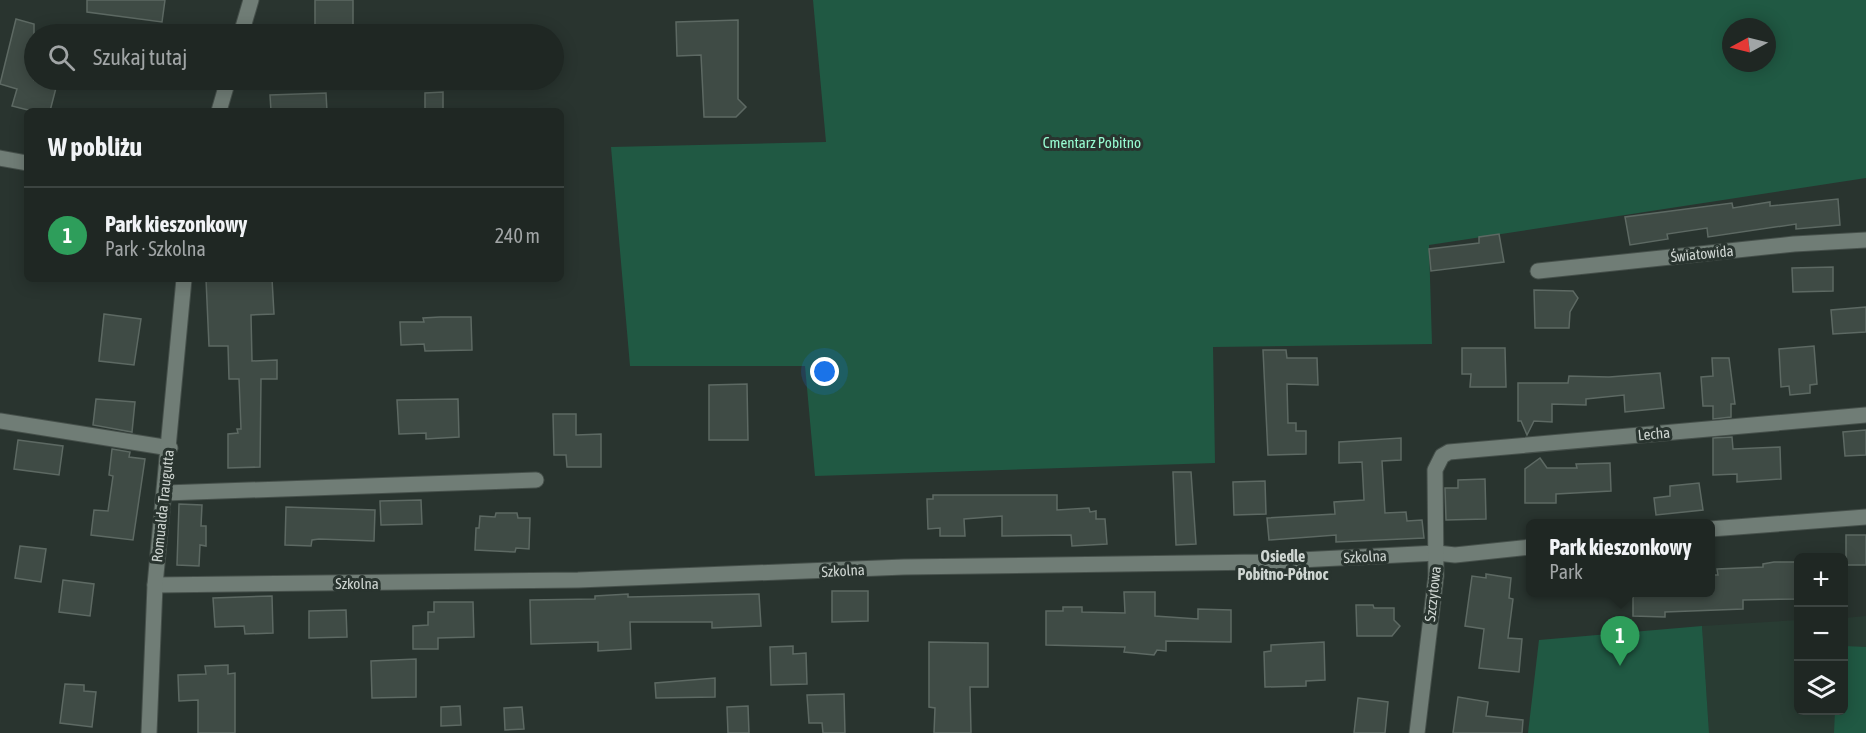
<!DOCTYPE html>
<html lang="pl">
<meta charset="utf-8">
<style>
:root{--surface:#1f2723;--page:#272f2b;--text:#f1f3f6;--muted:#a1a5a6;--line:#3c4441;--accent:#da9af6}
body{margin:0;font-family:"Asap Condensed",sans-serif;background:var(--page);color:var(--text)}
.controls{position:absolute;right:18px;bottom:18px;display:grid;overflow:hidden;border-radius:9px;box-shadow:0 3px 15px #0003}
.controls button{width:54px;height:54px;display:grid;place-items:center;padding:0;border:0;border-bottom:2px solid var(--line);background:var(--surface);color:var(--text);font:30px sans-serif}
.compass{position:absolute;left:1722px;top:18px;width:54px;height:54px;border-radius:50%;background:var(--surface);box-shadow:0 3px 15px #0003;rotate:263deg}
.you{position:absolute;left:825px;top:372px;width:21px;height:21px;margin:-15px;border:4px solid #fff;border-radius:50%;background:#1a73e8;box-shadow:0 0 0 9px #1a73e833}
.badge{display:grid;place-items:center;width:39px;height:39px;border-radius:50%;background:var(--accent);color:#fff;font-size:20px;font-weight:700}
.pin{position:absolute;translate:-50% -50px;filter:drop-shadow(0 2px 3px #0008)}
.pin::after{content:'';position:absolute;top:32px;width:21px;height:18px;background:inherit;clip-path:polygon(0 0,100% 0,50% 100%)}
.popup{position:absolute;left:1526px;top:519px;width:189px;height:78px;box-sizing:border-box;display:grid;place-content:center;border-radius:9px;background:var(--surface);filter:drop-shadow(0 2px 4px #0005);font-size:20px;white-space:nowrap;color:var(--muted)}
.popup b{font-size:22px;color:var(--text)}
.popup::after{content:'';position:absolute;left:50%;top:100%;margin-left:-12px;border:12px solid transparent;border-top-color:var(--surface)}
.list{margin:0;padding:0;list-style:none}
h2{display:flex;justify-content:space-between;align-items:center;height:78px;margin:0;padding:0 24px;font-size:26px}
h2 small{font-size:20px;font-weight:400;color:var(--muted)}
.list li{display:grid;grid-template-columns:39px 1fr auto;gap:18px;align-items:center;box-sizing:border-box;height:96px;padding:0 24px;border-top:2px solid var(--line)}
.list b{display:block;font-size:22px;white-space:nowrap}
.list p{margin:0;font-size:20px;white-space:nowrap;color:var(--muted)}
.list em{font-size:20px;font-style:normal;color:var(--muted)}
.icon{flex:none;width:33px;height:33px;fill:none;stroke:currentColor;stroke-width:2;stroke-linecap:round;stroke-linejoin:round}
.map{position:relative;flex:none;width:1866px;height:733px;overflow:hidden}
.search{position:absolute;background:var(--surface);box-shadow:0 3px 15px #0003;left:24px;top:24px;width:540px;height:66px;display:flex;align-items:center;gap:15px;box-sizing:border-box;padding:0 21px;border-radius:33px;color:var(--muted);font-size:22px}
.panel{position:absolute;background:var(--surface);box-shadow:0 3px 15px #0003;left:24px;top:108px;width:540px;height:174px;border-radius:9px}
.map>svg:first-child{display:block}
</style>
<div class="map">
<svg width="1866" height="733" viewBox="0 0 1866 733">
<rect width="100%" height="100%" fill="#29342f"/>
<path fill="#293c33" d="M1866,616V733H1709L1702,626L1798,620V710H1844V618Z"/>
<g fill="#205943" fill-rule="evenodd">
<path d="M813,0H1866V178L1429,245L1432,344L1213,347L1215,463L815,476L805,366H630L611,147L826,142ZM1731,27H1767V63H1731Z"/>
<path d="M1702,626L1709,733H1528L1539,640Z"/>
<path d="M1844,646L1866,647V733H1834L1835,711L1844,710Z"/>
</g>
<g fill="#3f4b45" stroke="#5d6963" stroke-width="1.5">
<path d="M87,0H165L162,22L87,12Z"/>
<path d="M315,0H353V31L315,32Z"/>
<path d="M16,19L34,24V80L57,84L50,111H32L12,106L17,89L0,84Z"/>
<path d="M738,20V99L746,107L736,117H704L701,55L677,56L676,22Z"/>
<path d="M443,92V111H425V93Z"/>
<path d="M326,93L327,111H271L270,95Z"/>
<path d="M1838,199L1840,225L1796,229V224L1708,237L1707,228L1667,234L1668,239L1630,245L1625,217L1732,203L1733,208L1770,202V206Z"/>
<path d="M1499,234L1504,262L1431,271L1429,249L1479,243V237Z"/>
<path d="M1833,267V291L1793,292L1792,268Z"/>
<path d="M206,279H272L274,314L251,315L252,361L277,360V379H261L260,467L228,468V434L238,433L237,429H241L239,379H229L228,346H209Z"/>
<path d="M1534,290L1573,291L1578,298L1570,312L1569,328H1535Z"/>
<path d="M1866,307V332L1833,334L1831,310Z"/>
<path d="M104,314L141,319L134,365L99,361Z"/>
<path d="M440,317H471L472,350L425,351L424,344L401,345L400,322H424L423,318Z"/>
<path d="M1814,346L1817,384L1810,385V393L1790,395L1789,386L1781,387L1779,349Z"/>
<path d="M1462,348H1505L1506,387H1470L1471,374H1462Z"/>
<path d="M1263,350H1286L1287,358H1317L1318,385L1287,384L1288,423H1296V431H1306V454L1268,455Z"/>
<path d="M1712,358H1729L1735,404H1731V417L1713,419V406H1703L1701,377L1713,376Z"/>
<path d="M1660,373L1664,408L1625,412L1624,395L1586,399V405L1552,404V422L1534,421L1527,435L1521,421H1518V383H1568L1569,376L1609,377Z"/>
<path d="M747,384L748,440H709V385Z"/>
<path d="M96,399L135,402L132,432L93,425Z"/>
<path d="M458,399L459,437L426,439V433L399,434L397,400Z"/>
<path d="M553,414H576V435L601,434V467H567L566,455H554Z"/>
<path d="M1866,430V455L1845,456L1843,432Z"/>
<path d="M1732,437L1733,449L1780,447L1781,479L1737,482V474L1713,475V438Z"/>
<path d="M1401,438V460L1382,461L1385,513L1406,512L1407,521L1422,520L1424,538L1336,542V535L1269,540L1267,518L1335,514L1334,502L1364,500L1362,462L1339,463V442Z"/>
<path d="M18,440L63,446L59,475L14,469Z"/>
<path d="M112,449L130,452L129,457L145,459L133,540L91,535L94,510L108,511L113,476L109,475Z"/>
<path d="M1540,458L1547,468H1577L1576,464L1610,463L1611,491L1556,494V503H1525V469Z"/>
<path d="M1173,472H1191L1196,544L1176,545Z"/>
<path d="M1485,479L1486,519L1446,520L1445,488H1458V480Z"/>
<path d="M1265,481L1266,514L1234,515L1233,482Z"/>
<path d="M1699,483L1703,510L1656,515L1654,498L1670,496V486Z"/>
<path d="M933,495H1057V510L1089,508L1090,512L1096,511V519H1105L1107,544L1072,546L1071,535L1002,536V516L964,519L965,536H940V528L928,529L927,499H933Z"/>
<path d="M421,500L422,524L381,525L380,501Z"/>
<path d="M179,504L202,505L201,526H206V546L200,545L199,566L177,565Z"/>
<path d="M286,507L375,510L374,541L319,539L312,540L311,546L285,545Z"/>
<path d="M496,513H517L518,518H530L529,549L516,548L515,552L475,550L476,528H479L480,516L495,517Z"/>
<rect x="1846" y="535" width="20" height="30"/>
<path d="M20,546L46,549L41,582L15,578Z"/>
<path d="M1774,562H1798V590H1795V599L1743,600V609L1665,612V617L1633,616V592H1710V575H1718L1717,569L1763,567V564Z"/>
<path d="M1486,574L1511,578L1509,598L1513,599L1508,638L1522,639L1519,672L1479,668L1484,629L1465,626L1472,576L1486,578Z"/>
<path d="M63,580L94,584L90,616L59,612Z"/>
<path d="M832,591H868V621L832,622Z"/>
<path d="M1124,592H1155V616L1198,619V609L1231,610V642L1166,641V651L1157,650L1154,655L1124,652L1125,647L1046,645V611H1063V607H1082V612L1125,613Z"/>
<path d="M628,594V597L759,594L761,626L712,628V622H630L631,649L598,651V642L531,644L530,600L595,599V596Z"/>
<path d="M272,596L273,633L245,634L244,626L215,627L213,598Z"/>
<path d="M434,602H473L474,637L438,638V649H413V626L428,625V612H434Z"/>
<path d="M1356,605H1373L1374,608H1394V620L1400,626L1392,636H1357Z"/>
<path d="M346,610L347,637L309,638V611Z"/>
<path d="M929,642L988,643V687H970L971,733H934L935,708L929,707Z"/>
<path d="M1324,642L1325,680L1306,681V686L1265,687L1264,652L1271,651V645Z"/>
<path d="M793,646V654L806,653L807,684L771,685L770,647Z"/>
<path d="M416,659V697L372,698L371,661Z"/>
<path d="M228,665V674L235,673V733H198V700L179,701L178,675L206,674L205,666Z"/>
<path d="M715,678V697L656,698L655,683Z"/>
<path d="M65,684L84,685V691L96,692L92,727L60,723Z"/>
<path d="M844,694L845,733H823L822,723H809L807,695Z"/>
<path d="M1458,697L1488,702L1486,716L1523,720L1522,733H1453Z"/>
<path d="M1358,698L1388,702L1385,733H1354Z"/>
<path d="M460,706L461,725L441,726V707Z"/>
<path d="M748,706L749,733H728L727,707Z"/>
<path d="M522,707L524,729L505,730L504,708Z"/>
</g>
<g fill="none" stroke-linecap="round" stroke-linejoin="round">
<g stroke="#46504b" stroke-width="17">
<g id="minor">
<path d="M241,34L251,0"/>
<path d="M219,111L228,80"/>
<path d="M0,158L27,163"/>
<path d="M1538,271L1794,244L1866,240"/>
<path d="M0,421L170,448"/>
<path d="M165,493L536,480"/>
<path d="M1710,529L1866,517"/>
<path d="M155,585L578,580L904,567L1262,562L1437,553L1455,555L1530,547"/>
<path d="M149,733L155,585L184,279"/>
<path d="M1417,733L1436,576L1435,470L1442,456L1449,452L1866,415"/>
</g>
</g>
<use href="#minor" stroke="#707d76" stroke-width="15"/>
</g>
<g text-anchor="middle" stroke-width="6" stroke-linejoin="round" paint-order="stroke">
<g font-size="15" fill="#97fbd1" stroke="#29342f">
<text x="1092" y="148">Cmentarz Pobitno</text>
</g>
<g font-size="15" fill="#ced5d1" stroke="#29342f">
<text transform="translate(1702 254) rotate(-6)" y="5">Światowida</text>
<text transform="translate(1654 434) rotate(-5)" y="5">Lecha</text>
<text transform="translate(163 506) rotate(-84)" y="5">Romualda Traugutta</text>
<text transform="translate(1365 557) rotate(-3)" y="5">Szkolna</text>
<text transform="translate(843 571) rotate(-3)" y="5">Szkolna</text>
<text x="357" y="589">Szkolna</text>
<text transform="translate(1433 594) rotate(-84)" y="5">Szczytowa</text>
</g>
<g font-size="16" font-weight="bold" fill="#ced5d1" stroke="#29342f">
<text x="1283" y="562">Osiedle<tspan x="1283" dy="18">Pobitno-Północ</tspan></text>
</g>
</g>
</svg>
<div class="controls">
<button>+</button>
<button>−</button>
<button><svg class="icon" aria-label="layers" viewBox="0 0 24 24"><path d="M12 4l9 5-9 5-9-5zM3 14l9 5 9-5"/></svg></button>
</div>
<svg class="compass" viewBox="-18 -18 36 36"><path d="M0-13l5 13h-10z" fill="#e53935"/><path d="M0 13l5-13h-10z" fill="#a1a5a6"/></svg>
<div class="you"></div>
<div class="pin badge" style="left:1620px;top:666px;background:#2e9e5b">1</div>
<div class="popup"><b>Park kieszonkowy</b>Park</div>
<div class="search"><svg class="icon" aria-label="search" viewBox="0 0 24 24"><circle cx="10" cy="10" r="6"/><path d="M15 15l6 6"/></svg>Szukaj tutaj</div>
<section class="panel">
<h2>W pobliżu<small></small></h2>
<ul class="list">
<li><span class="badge" style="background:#2e9e5b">1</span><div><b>Park kieszonkowy</b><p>Park · Szkolna</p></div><em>240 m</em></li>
</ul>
</section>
</div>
